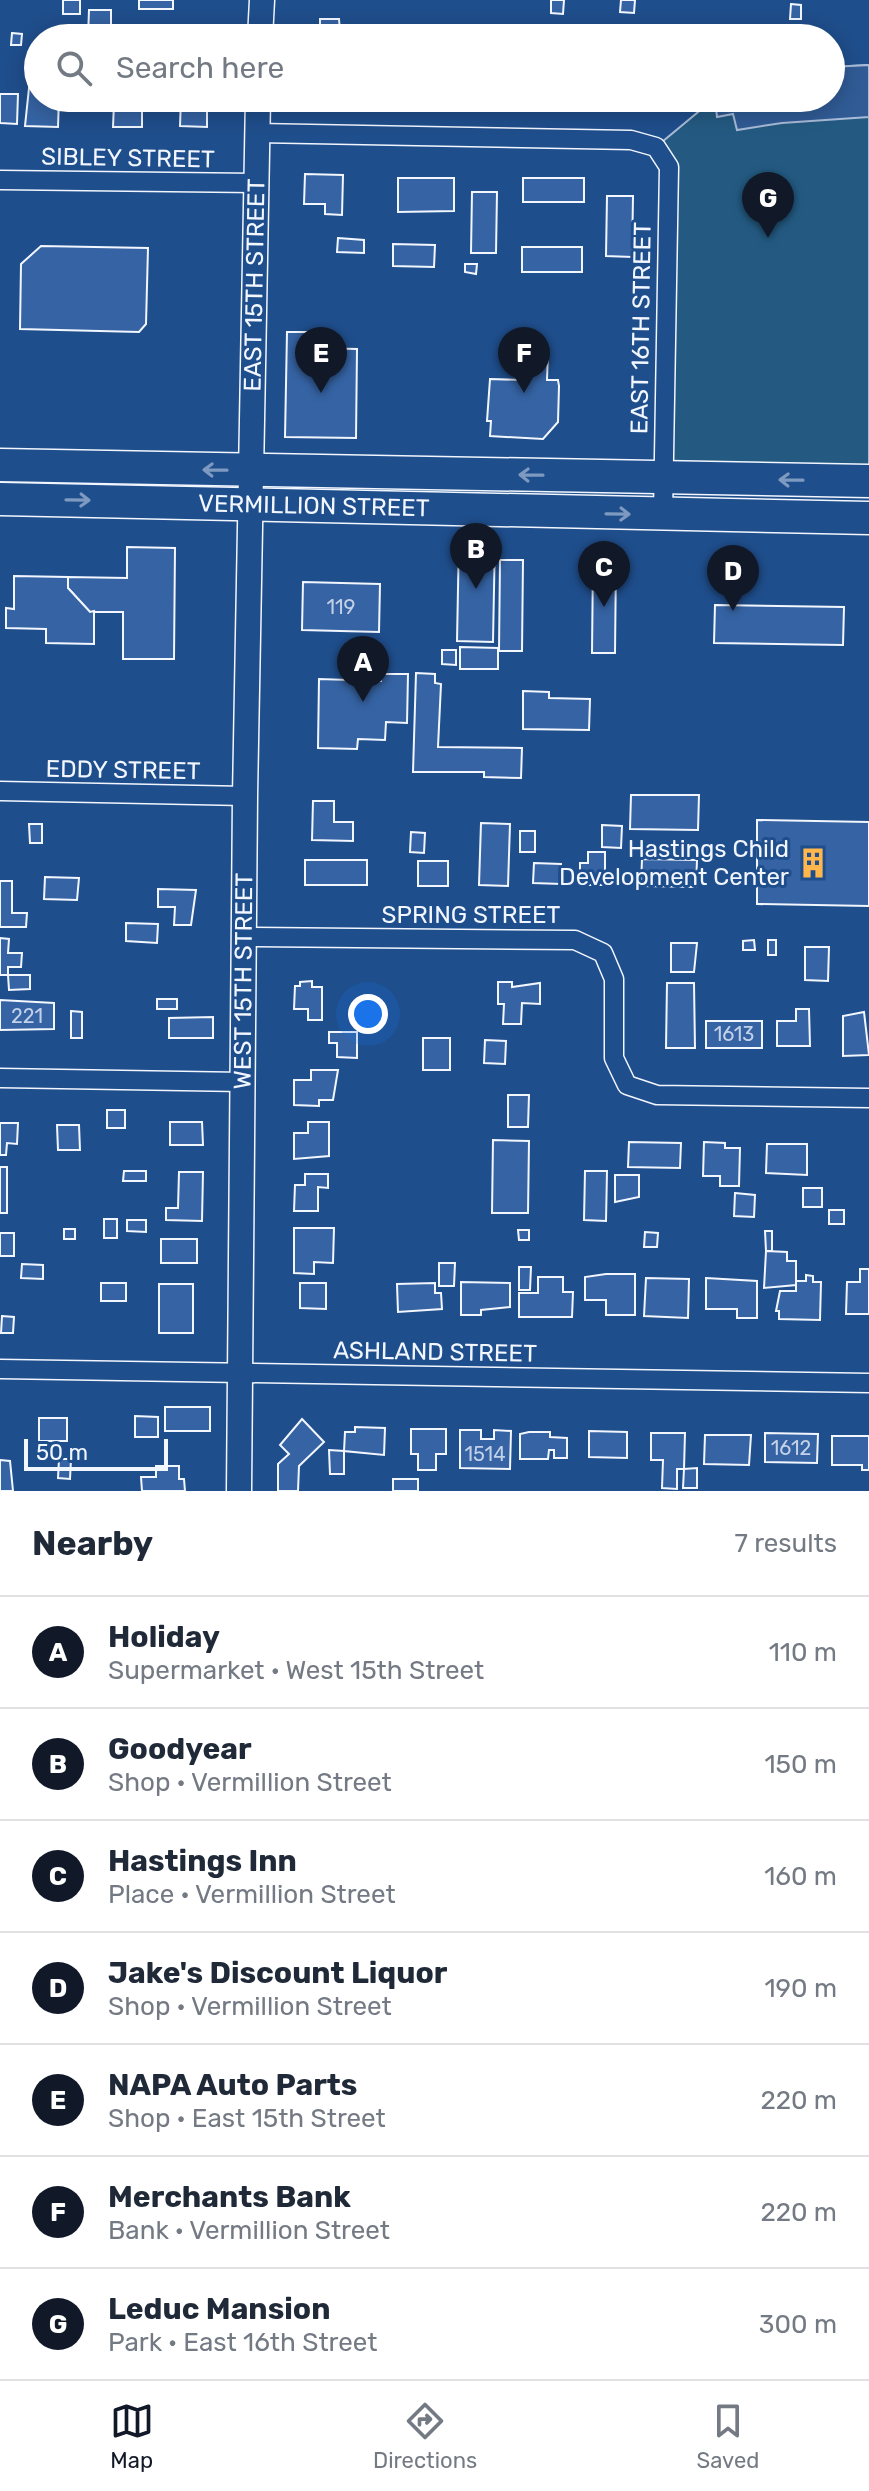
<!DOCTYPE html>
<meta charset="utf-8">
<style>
:root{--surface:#fff;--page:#f2f2f3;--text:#1f2937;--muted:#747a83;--line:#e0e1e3;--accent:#111827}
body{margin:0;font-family:Rubik,sans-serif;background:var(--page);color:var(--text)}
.scale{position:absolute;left:24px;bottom:20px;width:144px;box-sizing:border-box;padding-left:8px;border:4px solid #f2f6ff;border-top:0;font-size:22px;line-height:28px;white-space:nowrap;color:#f2f6ff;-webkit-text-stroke:6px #1f4e8c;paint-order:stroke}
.you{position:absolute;left:368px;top:1014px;width:28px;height:28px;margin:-20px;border:6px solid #fff;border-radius:50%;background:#1a73e8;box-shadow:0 0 0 12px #1a73e833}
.badge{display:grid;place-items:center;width:52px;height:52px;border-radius:50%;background:var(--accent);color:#fff;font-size:26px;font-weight:700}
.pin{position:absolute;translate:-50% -66px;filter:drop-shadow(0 2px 4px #0008)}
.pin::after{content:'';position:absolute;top:42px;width:28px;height:24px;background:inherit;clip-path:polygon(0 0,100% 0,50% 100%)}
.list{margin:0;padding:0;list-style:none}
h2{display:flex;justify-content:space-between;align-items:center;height:104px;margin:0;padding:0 32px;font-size:34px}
h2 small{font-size:26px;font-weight:400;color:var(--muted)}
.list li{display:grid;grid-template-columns:52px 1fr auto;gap:24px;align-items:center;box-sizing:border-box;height:112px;padding:0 32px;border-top:2px solid var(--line)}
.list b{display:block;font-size:30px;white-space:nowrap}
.list p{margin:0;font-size:26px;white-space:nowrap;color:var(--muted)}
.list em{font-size:26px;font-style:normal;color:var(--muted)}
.icon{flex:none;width:44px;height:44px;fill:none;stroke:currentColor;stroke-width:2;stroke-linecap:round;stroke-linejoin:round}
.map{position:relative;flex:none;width:869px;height:1491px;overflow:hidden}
.search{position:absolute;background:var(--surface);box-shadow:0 4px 20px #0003;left:24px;right:24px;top:24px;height:88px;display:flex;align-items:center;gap:20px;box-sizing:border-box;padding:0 28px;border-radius:44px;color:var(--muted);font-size:30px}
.sheet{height:888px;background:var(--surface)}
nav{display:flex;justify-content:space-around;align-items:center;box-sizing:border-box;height:112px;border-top:2px solid var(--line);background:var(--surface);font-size:22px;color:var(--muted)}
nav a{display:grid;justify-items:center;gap:4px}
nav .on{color:var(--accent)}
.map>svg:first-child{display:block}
</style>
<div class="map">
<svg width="869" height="1491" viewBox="0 0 869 1491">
<rect width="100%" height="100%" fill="#1f4e8c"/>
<path fill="#245a82" stroke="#a8bbd7" stroke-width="2" d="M869,65V481L662,477L669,167L656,147L715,98H831V67Z"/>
<path fill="#305b95" stroke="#a8bbd7" stroke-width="2" d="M869,65V117L782,123L737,130L733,114L717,117L715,98H831V67Z"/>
<g fill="#3563a3" stroke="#f2f6ff" stroke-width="2">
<rect x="63" y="0" width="17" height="14"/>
<rect x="139" y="0" width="34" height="9"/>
<path d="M551,0H564L563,14L551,13Z"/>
<path d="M621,0H635L634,13L620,12Z"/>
<path d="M791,4L801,5V19H790Z"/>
<path d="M89,10H111V37H88Z"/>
<path d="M320,19H339L340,31H320Z"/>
<path d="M12,33L22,34L21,45H11Z"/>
<path d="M31,69H38V98H59L58,127L25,126Z"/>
<path d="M0,94H18L17,124L0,123Z"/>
<path d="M98,98H142V127H113L114,103H98Z"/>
<path d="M181,98H207V127L180,126Z"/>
<path d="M305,174L343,175L342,215L325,214V204H304Z"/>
<path d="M398,178H454V211L398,212Z"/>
<rect x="523" y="178" width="61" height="24"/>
<path d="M472,192H497L496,253H471Z"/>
<path d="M607,196H633L632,257L606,256Z"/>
<path d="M338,238L364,240V253L337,252Z"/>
<path d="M393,244L435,245L434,267L393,266Z"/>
<path d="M41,246L148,248L146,324L139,332L20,329L21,264Z"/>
<rect x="522" y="247" width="60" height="25"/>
<path d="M465,264H477L476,274L465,272Z"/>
<path d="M287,332H313V348L357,349L356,438L285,437Z"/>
<path d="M523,351L548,352L547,380H558L559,386L558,422L543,439L490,436L491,421H487L490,379L522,380Z"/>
<path d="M459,537H495L493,642L457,641Z"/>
<path d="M127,547L175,548L174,659H123V612H90L68,588V577L127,578Z"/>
<path d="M500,560H523L522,651H499Z"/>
<path d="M593,560L616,561L615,653H592Z"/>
<path d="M14,576L68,577V588L90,612L94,611V644L46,643V629L6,628V608L14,609Z"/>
<path d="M303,582L380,584L379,632L302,630Z"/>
<path d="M715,605L844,607L843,645L714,643Z"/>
<path d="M460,647L498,648V669H460Z"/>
<path d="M442,650H456V665L442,664Z"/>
<path d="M416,673L435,674V683L441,684L438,747L522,748L521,778L484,777V772H413Z"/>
<path d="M381,674H408L407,723L386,722L385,740L358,739L357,749L318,748L319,679L381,681Z"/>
<path d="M523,691L549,692V698L590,699L589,730L523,729Z"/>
<path d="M631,795H699L698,830L630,829Z"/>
<path d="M313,801H334V822H353V841L312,840Z"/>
<path d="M757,820L869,822V906L757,904Z"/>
<path d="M481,823L510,824L508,886L479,885Z"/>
<path d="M29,824H42V843H30Z"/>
<path d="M602,825L622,826L621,848L602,847Z"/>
<rect x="520" y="831" width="15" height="21"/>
<path d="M411,832L425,833L424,853L410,852Z"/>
<path d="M588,852H605V885H580V863H588Z"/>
<path d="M642,859L697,860L696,887L641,886Z"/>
<rect x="305" y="860" width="62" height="25"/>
<rect x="418" y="861" width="30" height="25"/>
<path d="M534,863L561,864V884L533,883Z"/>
<path d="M45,877L79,878L77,900L44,899Z"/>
<path d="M0,881H12V913H27L26,927H0Z"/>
<path d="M158,889L196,890L191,925H174L175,907H158Z"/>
<path d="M126,923L158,924L157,943L126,941Z"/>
<path d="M0,938L9,939L8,953H22L21,967H8V975H0Z"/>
<path d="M754,940L755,950H743V941Z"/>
<rect x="768" y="940" width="8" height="15"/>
<path d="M671,943H697L694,972H671Z"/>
<path d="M805,947H829L828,981L805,980Z"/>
<path d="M8,975H30V989L9,990Z"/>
<path d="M312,981V987H322V1020H308V1009H294L295,986H300V982Z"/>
<path d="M498,982H512V987L540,983V1004L522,1003L521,1024H503L504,1004H498Z"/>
<path d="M667,983H694L695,1048H666Z"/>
<rect x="157" y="999" width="20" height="10"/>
<path d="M0,1000L54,1003V1029L0,1030Z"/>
<path d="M796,1009H809L810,1046H777V1021H796Z"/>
<path d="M71,1011L82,1012V1038H71Z"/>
<path d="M864,1012L869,1055L843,1056V1016Z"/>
<path d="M213,1017V1038H169V1018Z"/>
<rect x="706" y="1021" width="56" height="27"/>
<path d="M329,1032H357V1058L337,1057V1043H329Z"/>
<rect x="423" y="1038" width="27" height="32"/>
<path d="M485,1040L506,1041L505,1064L484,1063Z"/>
<path d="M311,1070H338L333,1100H319V1106L294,1105V1080H311Z"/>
<path d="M508,1095H529L528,1127H508Z"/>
<rect x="107" y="1110" width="18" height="18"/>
<path d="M170,1122H202L203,1145H170Z"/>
<path d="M308,1122H329V1156L294,1159V1133H308Z"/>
<path d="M0,1123H18L17,1144L7,1143L6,1155H0Z"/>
<path d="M57,1125H79L80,1150H58Z"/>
<path d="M493,1140L529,1141L528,1213H492Z"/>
<path d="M629,1142L681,1143L680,1168L628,1167Z"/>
<path d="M704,1142L725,1143V1148H740L739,1186H720V1176H703Z"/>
<path d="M767,1144H807V1175L766,1173Z"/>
<rect x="0" y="1167" width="7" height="46"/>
<path d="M124,1171H146V1181H123Z"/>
<path d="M585,1171H607L606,1221L584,1220Z"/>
<path d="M179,1172H203L202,1221L166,1220V1208H178Z"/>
<path d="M305,1174H328V1188L318,1187V1211H294L295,1185H305Z"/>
<path d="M615,1175H639V1197L615,1202Z"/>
<rect x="803" y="1188" width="19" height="19"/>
<path d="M735,1193L755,1195L754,1217L734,1216Z"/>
<rect x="829" y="1210" width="15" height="14"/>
<rect x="104" y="1219" width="13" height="19"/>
<path d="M127,1220H146V1232L127,1231Z"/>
<path d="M294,1228H334L333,1263L314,1262V1274L294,1273Z"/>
<rect x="64" y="1229" width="11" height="10"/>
<path d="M518,1230H529V1240H519Z"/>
<path d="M765,1231H772V1251H766Z"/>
<path d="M645,1232L658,1233L657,1247H644Z"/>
<rect x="0" y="1233" width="14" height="23"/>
<rect x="161" y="1239" width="36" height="24"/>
<path d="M766,1251L787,1252V1261H796V1285L764,1288Z"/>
<path d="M439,1263H455L454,1286H439Z"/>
<path d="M22,1264L43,1265V1279L21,1278Z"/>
<path d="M519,1267H531L530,1290H519Z"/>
<path d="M860,1269H869V1314H846L847,1282H860Z"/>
<path d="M606,1274H635V1315H606V1300H585V1277Z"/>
<path d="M806,1275L813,1276V1282H821L820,1320L779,1319V1311H776L780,1291H796V1281H806Z"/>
<path d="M538,1277H563V1292H573L572,1317H519V1293H538Z"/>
<path d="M646,1278L689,1279L688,1318L644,1316Z"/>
<path d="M706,1278L757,1281V1318H737V1309H706Z"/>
<path d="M461,1282L510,1283V1307L481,1310V1315H461Z"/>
<rect x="101" y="1283" width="25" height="18"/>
<path d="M300,1283H326V1309L300,1308Z"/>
<path d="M435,1283V1293H441L442,1309L398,1312L397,1284Z"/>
<rect x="159" y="1284" width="34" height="49"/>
<path d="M2,1316L14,1317L13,1333H1Z"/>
<rect x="165" y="1407" width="45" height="24"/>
<path d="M135,1416L158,1417V1437H135Z"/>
<rect x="39" y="1418" width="28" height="23"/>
<path d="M302,1419L324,1442L299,1466L298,1491H278V1464L289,1454L280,1445Z"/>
<path d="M355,1427L385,1428L384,1455L344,1451L345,1432H355Z"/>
<path d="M411,1429H446V1454H436V1470H418V1454H411Z"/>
<path d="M460,1430H481V1439H494V1430L511,1431L510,1469L460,1468Z"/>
<path d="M589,1431L627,1432V1458L589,1457Z"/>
<path d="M529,1432H550V1437L567,1438V1458H554V1450H549L548,1459H520V1434Z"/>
<path d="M651,1433H685L684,1469H677V1489L662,1488L663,1460H651Z"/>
<path d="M765,1433L818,1434L817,1463L765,1462Z"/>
<path d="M705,1435H751L749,1465L704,1464Z"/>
<path d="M832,1436H869V1470H862V1465H832Z"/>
<path d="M329,1450L344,1451V1474H330Z"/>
<path d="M59,1459H71L70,1479L58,1478Z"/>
<path d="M0,1460L10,1461L13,1491H0Z"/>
<path d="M156,1466H179V1479H184L185,1491H142L141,1477H156Z"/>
<path d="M697,1468V1488H683L684,1469Z"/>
<rect x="393" y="1479" width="25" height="12"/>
</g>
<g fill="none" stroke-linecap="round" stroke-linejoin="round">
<g stroke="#f2f6ff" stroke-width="21">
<g id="street">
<path d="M257,133L631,140L656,147L669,167L663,514"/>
<path d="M0,180L255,183"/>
<path d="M0,791L245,796"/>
<path d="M244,937L575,940L603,953L614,979V1058L627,1085L657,1095L869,1098"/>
<path d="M0,1078L243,1082"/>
<path d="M0,1369L869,1383"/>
</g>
</g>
<g stroke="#f2f6ff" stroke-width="27">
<g id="secondary">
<path d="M260,38L262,0"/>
<path id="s1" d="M239,1491L245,796L258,98"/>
</g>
</g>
<g stroke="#f2f6ff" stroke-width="35">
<g id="highway">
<path d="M0,465L869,481"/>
<path id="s2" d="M0,499L869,518"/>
</g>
</g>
<use href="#street" stroke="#1f4e8c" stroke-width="18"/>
<use href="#secondary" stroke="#1f4e8c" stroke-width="24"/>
<use href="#highway" stroke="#1f4e8c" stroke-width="32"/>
</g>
<defs><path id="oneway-shaft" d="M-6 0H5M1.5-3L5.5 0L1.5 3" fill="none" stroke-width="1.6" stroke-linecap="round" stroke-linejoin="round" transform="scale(2)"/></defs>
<g stroke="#7e9ac0">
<use href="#oneway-shaft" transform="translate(215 470) rotate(-179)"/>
<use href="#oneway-shaft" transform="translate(531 475) rotate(-179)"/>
<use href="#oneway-shaft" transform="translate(791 480) rotate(-179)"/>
<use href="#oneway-shaft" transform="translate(78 500) rotate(1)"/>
<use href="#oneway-shaft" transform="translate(618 514) rotate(1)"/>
</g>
<defs>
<g id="building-bare" transform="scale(2.4)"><path d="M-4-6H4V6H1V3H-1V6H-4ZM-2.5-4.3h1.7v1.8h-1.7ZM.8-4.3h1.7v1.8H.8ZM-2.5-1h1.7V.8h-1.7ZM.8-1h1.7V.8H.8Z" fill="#ffb74d" stroke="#1f4e8c" stroke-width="2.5" paint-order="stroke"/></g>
</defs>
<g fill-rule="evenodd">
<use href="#building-bare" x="813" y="863"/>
</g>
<g text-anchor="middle" stroke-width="6" stroke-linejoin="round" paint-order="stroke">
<g font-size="20" fill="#c3d1e8">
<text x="341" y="614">119</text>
<text x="27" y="1023">221</text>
<text x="734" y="1041">1613</text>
<text x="791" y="1455">1612</text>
<text x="485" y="1461">1514</text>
</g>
<g font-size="24" fill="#f2f6ff" stroke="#1f4e8c">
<text transform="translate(128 158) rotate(1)" y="8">SIBLEY STREET</text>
<text dy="8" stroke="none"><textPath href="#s1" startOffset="1206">EAST 15TH STREET</textPath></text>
<text transform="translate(641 328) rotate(-89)" y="8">EAST 16TH STREET</text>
<text dy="8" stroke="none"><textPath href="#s2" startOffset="314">VERMILLION STREET</textPath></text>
<text transform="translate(123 770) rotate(1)" y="8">EDDY STREET</text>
<text x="471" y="923">SPRING STREET</text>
<text dy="8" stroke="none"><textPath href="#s1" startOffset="510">WEST 15TH STREET</textPath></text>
<text transform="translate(435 1352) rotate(1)" y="8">ASHLAND STREET</text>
</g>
<g font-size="24" fill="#f2f6ff" stroke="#1f4e8c" text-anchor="end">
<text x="789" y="857">Hastings Child<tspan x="789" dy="28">Development Center</tspan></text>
</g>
</g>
</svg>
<div class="scale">50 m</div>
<div class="you"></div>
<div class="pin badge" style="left:363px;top:702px">A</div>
<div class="pin badge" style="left:476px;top:589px">B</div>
<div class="pin badge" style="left:604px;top:607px">C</div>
<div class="pin badge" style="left:733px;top:611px">D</div>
<div class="pin badge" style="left:321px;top:393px">E</div>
<div class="pin badge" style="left:524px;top:393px">F</div>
<div class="pin badge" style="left:768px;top:238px">G</div>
<div class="search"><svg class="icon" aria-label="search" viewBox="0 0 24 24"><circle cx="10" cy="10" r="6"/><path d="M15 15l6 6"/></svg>Search here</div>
</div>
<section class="sheet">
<h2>Nearby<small>7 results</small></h2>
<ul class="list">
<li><span class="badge">A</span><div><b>Holiday</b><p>Supermarket · West 15th Street</p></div><em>110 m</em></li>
<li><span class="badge">B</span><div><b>Goodyear</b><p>Shop · Vermillion Street</p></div><em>150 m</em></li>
<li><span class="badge">C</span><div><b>Hastings Inn</b><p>Place · Vermillion Street</p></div><em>160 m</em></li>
<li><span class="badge">D</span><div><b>Jake's Discount Liquor</b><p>Shop · Vermillion Street</p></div><em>190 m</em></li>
<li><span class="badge">E</span><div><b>NAPA Auto Parts</b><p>Shop · East 15th Street</p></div><em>220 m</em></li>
<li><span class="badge">F</span><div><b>Merchants Bank</b><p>Bank · Vermillion Street</p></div><em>220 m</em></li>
<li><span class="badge">G</span><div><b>Leduc Mansion</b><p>Park · East 16th Street</p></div><em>300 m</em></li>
</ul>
</section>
<nav>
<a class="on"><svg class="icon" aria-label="map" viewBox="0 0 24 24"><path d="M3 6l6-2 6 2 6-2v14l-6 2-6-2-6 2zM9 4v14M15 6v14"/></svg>Map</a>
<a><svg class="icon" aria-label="directions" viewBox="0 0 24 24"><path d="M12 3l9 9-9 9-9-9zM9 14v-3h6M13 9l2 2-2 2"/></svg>Directions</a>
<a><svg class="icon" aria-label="saved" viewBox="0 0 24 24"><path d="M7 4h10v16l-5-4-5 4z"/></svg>Saved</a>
</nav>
